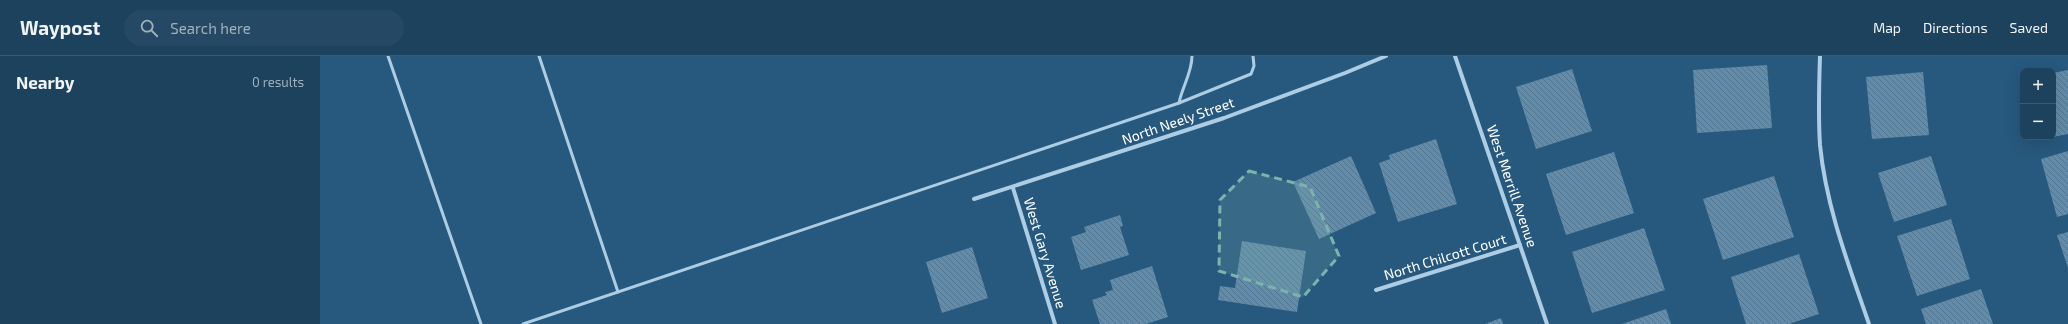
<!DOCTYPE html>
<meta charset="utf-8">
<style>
:root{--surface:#1d425e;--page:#254964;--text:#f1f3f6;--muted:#a0b0bc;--line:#3b5b73}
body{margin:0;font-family:"Exo 2",sans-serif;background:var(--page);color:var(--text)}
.controls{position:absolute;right:12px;top:12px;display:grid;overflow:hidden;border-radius:8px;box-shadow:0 4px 16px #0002}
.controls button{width:36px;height:36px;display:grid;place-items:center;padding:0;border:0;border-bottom:1px solid var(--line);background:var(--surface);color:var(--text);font:20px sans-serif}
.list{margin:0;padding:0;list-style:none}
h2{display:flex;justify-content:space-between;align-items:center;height:52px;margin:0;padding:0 16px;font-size:17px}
h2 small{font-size:13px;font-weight:400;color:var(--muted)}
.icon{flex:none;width:22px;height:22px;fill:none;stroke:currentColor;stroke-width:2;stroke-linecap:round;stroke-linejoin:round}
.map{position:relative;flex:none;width:1748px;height:268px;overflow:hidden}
header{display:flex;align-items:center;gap:24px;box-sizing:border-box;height:56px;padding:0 20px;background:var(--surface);border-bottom:1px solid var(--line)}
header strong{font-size:19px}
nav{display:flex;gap:22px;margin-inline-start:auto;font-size:14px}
.search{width:280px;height:36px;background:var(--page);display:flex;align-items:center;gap:10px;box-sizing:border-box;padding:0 14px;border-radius:22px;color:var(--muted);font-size:15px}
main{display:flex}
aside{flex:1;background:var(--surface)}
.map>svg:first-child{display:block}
</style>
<header>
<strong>Waypost</strong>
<div class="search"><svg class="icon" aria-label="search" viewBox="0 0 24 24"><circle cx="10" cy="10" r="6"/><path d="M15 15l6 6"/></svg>Search here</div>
<nav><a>Map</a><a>Directions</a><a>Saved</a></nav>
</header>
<main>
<aside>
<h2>Nearby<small>0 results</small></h2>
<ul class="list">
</ul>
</aside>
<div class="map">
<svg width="1748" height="268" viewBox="0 0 1748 268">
<defs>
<pattern id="building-back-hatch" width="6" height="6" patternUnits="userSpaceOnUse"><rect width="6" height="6" fill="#608dad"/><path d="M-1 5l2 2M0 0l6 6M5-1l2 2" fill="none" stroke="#587386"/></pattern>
</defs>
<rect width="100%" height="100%" fill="#27587d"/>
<g fill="url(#building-back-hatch)">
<path d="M1447,9L1452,72L1377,77L1373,14Z"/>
<path d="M1252,13L1272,75L1216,93L1196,31Z"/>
<path d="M1748,14V78L1733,81V17Z"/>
<path d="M1603,16L1609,79L1552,83L1546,21Z"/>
<path d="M1116,83L1137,148L1078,166L1059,107L1070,103L1069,99Z"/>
<path d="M1748,95V158L1737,161L1721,103Z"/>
<path d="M1294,96L1314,157L1246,179L1226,118Z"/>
<path d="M1031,100L1056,157L999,183L973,126Z"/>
<path d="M1611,100L1627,149L1574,166L1558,117Z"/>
<path d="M1454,120L1474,181L1403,204L1383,143Z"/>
<path d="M800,159L803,170L800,171L809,199L761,214L751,181L766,176L764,171Z"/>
<path d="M1631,163L1650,223L1597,240L1577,180Z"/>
<path d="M1324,172L1345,234L1272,257L1252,196Z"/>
<path d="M1748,176V212L1737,179Z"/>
<path d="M922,185L986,195L977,256L898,244L900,230L915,232Z"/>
<path d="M652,191L668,242L622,257L606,206Z"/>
<path d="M1479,198L1499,258L1469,268H1426L1411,221Z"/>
<path d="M832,210L848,261L826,268H780L772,244L787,239L785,236L793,234L790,224Z"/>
<path d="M1661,233L1673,268H1606L1601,253Z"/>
<path d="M1346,253L1351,268H1302Z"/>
<path d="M1181,262L1183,268H1165Z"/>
</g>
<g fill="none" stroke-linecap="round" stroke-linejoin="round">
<g stroke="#accde4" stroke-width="3">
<path d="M68,0L161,268"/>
<path d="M219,0L298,236"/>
<path d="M859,47C862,31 872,17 872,0"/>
<path d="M203,268L859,47L931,18L934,10L933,0"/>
</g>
<g stroke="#accde4" stroke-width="4">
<path d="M1135,0L1227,268"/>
<path d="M1500,0C1499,30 1498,59 1500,89C1506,151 1529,210 1549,268"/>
<path d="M693,132L735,268"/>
<path d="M654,143L904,62L1025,17L1066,0"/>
<path d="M1056,234L1200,189"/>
</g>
</g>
<path fill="#7bb4af" fill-opacity="0.2" stroke="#7bb4af" stroke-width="3" stroke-dasharray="8 5" stroke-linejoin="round" d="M929,115L990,131L1019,200L983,241L899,215L900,144Z"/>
<g text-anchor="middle" stroke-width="3" stroke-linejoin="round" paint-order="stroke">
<g font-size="14" fill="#fff" stroke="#27587d">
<text transform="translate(858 65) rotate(-19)" y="5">North Neely Street</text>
<text transform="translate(1192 130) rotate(71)" y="5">West Merrill Avenue</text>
<text transform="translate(725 197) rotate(73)" y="5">West Gary Avenue</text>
<text transform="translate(1125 201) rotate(-17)" y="5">North Chilcott Court</text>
</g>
</g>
</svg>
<div class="controls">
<button>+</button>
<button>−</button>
</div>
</div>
</main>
